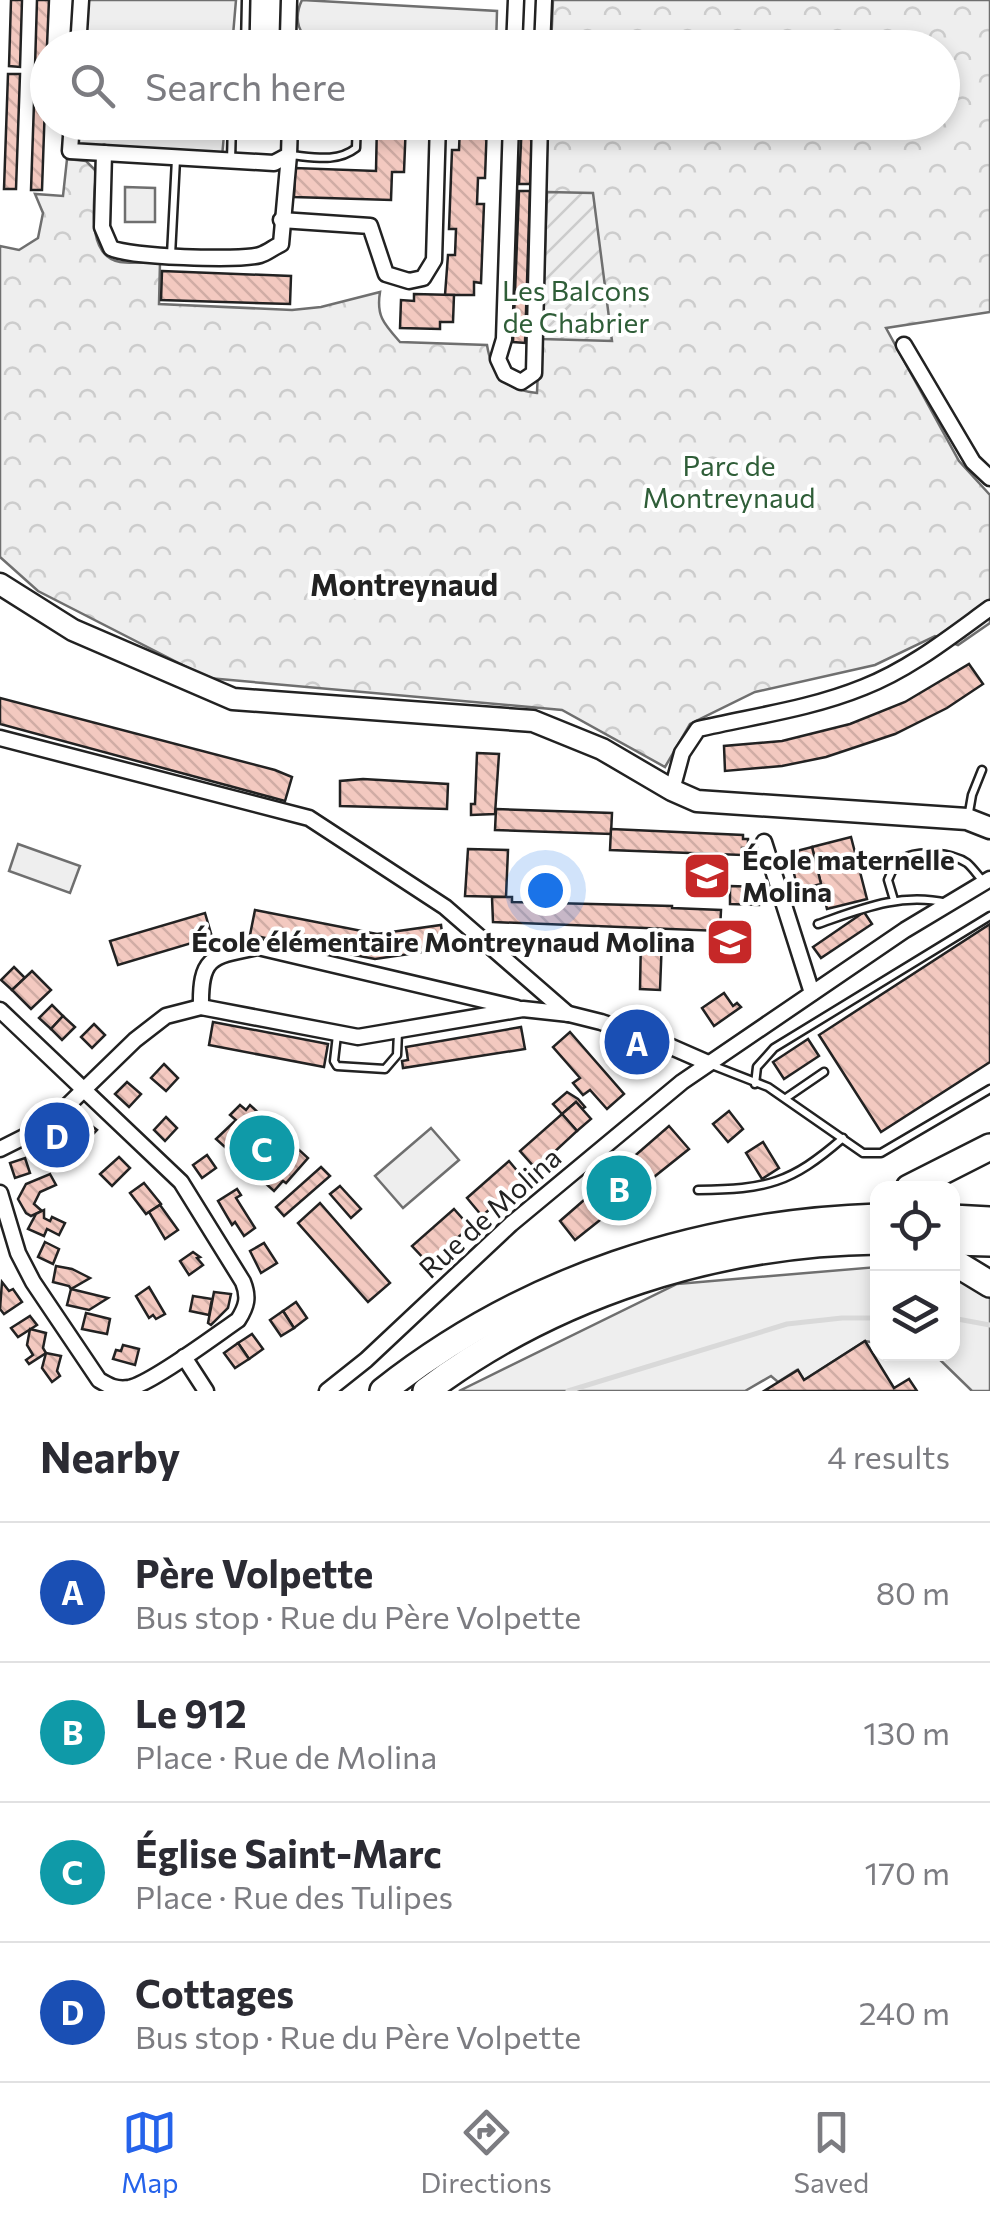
<!DOCTYPE html>
<meta charset="utf-8">
<style>
:root{--surface:#fff;--page:#f2f2f3;--text:#2b2b33;--muted:#7c7c81;--line:#e1e1e2;--accent:#2563eb}
body{margin:0;font-family:Commissioner,sans-serif;background:var(--page);color:var(--text)}
.controls{position:absolute;right:30px;bottom:30px;display:grid;overflow:hidden;border-radius:20px;box-shadow:0 5px 15px #0003}
.controls button{width:90px;height:90px;display:grid;place-items:center;padding:0;border:0;border-bottom:2px solid var(--line);background:var(--surface);color:var(--text);font:50px sans-serif}
.you{position:absolute;left:545px;top:890px;width:35px;height:35px;margin:-25px;border:8px solid #fff;border-radius:50%;background:#1a73e8;box-shadow:0 0 0 15px #1a73e833}
.badge{display:grid;place-items:center;width:65px;height:65px;border-radius:50%;background:var(--accent);color:#fff;font-size:32px;font-weight:700}
.pin{position:absolute;translate:-50% -50%;border:5px solid #fff;box-shadow:0 2px 10px #0006}
.list{margin:0;padding:0;list-style:none}
h2{display:flex;justify-content:space-between;align-items:center;height:130px;margin:0;padding:0 40px;font-size:42px}
h2 small{font-size:32px;font-weight:400;color:var(--muted)}
.list li{display:grid;grid-template-columns:65px 1fr auto;gap:30px;align-items:center;box-sizing:border-box;height:140px;padding:0 40px;border-top:2px solid var(--line)}
.list b{display:block;font-size:38px;white-space:nowrap}
.list p{margin:0;font-size:32px;white-space:nowrap;color:var(--muted)}
.list em{font-size:32px;font-style:normal;color:var(--muted)}
.icon{flex:none;width:55px;height:55px;fill:none;stroke:currentColor;stroke-width:2;stroke-linecap:round;stroke-linejoin:round}
.map{position:relative;flex:none;width:990px;height:1391px;overflow:hidden}
.search{position:absolute;background:var(--surface);box-shadow:0 5px 15px #0003;left:30px;right:30px;top:30px;height:110px;display:flex;align-items:center;gap:25px;box-sizing:border-box;padding:0 35px;border-radius:55px;color:var(--muted);font-size:38px}
.sheet{height:690px;background:var(--surface)}
nav{display:flex;justify-content:space-around;align-items:center;box-sizing:border-box;height:140px;border-top:2px solid var(--line);background:var(--surface);font-size:28px;color:var(--muted)}
nav a{display:grid;justify-items:center;gap:5px}
nav .on{color:var(--accent)}
.map>svg:first-child{display:block}
</style>
<div class="map">
<svg width="990" height="1391" viewBox="0 0 990 1391">
<defs>
<pattern id="forest-crowns" width="20" height="18" patternUnits="userSpaceOnUse" patternTransform="scale(2.5)"><rect width="20" height="18" fill="#eee"/><path d="M2 6a3 3 0 1 1 6 0M12 15a3 3 0 1 1 6 0" fill="none" stroke="#ccc"/></pattern>
<pattern id="garden-furrows" width="10" height="10" patternUnits="userSpaceOnUse" patternTransform="scale(2.5)"><rect width="10" height="10" fill="#eee"/><path d="M-1 1l2-2M0 10L10 0M9 11l2-2" fill="none" stroke="#ccc"/></pattern>
<pattern id="building-back-hatch" width="6" height="6" patternUnits="userSpaceOnUse" patternTransform="scale(2.5)"><rect width="6" height="6" fill="#f3c9c0"/><path d="M-1 5l2 2M0 0l6 6M5-1l2 2" fill="none" stroke="#d0aca5"/></pattern>
</defs>
<rect width="100%" height="100%" fill="#fff"/>
<g fill="#eee" stroke="#6f6f6f" stroke-width="2.5">
<path d="M85,0H236L232,47L83,48Z"/>
<path d="M302,0L497,11L496,47H317C298,36 293,19 302,0Z"/>
<path d="M79,123H225L222,157L78,148Z"/>
<path d="M125,187L155,188V222H125Z"/>
<path d="M18,844L80,866L70,893L9,871Z"/>
<path d="M431,1128L459,1160L403,1208L375,1176Z"/>
<path d="M877,1267V1343L865,1341L804,1380L797,1370L778,1382L771,1376L745,1391H459L677,1284Z"/>
<path d="M953,1270L990,1292V1391H972L934,1354H952Z"/>
</g>
<path fill="url(#forest-crowns)" stroke="#6f6f6f" stroke-width="2.5" d="M553,0H990V312L886,328L959,461L990,495V623L958,645L935,636L875,665L755,692L690,724L665,767L562,710L208,678L38,591L0,557V246L19,250L38,238L43,213L35,194L63,196L67,159L86,161L96,171C95,197 84,256 120,262C132,264 147,262 160,262L159,304L292,310L321,307L380,292C376,316 384,324 400,342L487,345C492,376 506,390 537,393L548,123L942,122V48L551,47Z"/>
<path fill="url(#garden-furrows)" stroke="#6f6f6f" stroke-width="2.5" d="M547,192L593,193L612,341L542,339Z"/>
<g fill="none" stroke-linecap="round" stroke-linejoin="round">
<g stroke="#d9d9d9" stroke-width="5">
<path d="M952,1318L990,1325"/>
<path d="M568,1391L787,1324L842,1318H878"/>
</g>
</g>
<g fill="url(#building-back-hatch)" stroke="#222" stroke-width="2.5">
<path d="M11,0H22L20,67L9,66Z"/>
<path d="M37,0H49L46,68L35,67Z"/>
<path d="M8,74H20L16,189H4Z"/>
<path d="M35,74L46,75L42,190H31Z"/>
<path d="M377,122H406L404,172H392L391,200L294,197L295,168L376,171Z"/>
<path d="M452,122H487L485,178H478L477,204H484L481,283L474,282V295H445L448,255H455L456,229H449L452,150H459L460,125Z"/>
<path d="M522,122H533L530,184H519Z"/>
<path d="M519,191H530L525,343L513,342Z"/>
<path d="M162,271L291,276L290,304L161,300Z"/>
<path d="M414,294L454,295L453,322H440V329L400,328L401,300L414,301Z"/>
<path d="M969,664L983,684L947,708L895,734L826,757L782,766L725,771L724,746L782,741L850,724L905,702Z"/>
<path d="M0,698L275,770L292,777L285,801L0,724Z"/>
<path d="M477,753L499,754L495,814L471,815V804H475Z"/>
<path d="M363,779L448,784L447,809L340,806V781Z"/>
<path d="M496,809L612,813L611,834L495,830Z"/>
<path d="M611,829L743,835V839H748V848H742V855L610,850Z"/>
<path d="M851,837L867,899L827,909L812,847Z"/>
<path d="M812,847L821,884L798,890L789,853Z"/>
<path d="M468,849L508,850L506,897L465,896Z"/>
<path d="M730,886L760,887L759,905L730,904Z"/>
<path d="M492,897H512V902L672,906V908L721,910L720,931L493,922Z"/>
<path d="M255,910L377,934L441,925L444,949L375,959L250,935Z"/>
<path d="M864,912L872,924L821,958L813,947Z"/>
<path d="M205,913L212,937L118,965L110,941Z"/>
<path d="M990,924V1062L881,1132L819,1035Z"/>
<path d="M641,937L662,938L660,990L640,989Z"/>
<path d="M14,967L25,978L12,990L1,980Z"/>
<path d="M32,971L51,990L31,1009L12,990Z"/>
<path d="M724,993L733,1006L737,1003L741,1007L714,1026L702,1008Z"/>
<path d="M52,1005L63,1016L51,1029L39,1018Z"/>
<path d="M63,1016L75,1027L62,1040L51,1029Z"/>
<path d="M213,1022L328,1044L324,1067L209,1045Z"/>
<path d="M94,1024L105,1035L92,1048L81,1037Z"/>
<path d="M521,1027L525,1049L403,1068L402,1061L408,1060L406,1047Z"/>
<path d="M570,1032L624,1094L607,1109L590,1090L583,1095L573,1083L580,1078L553,1047Z"/>
<path d="M808,1039L819,1056L784,1079L773,1062Z"/>
<path d="M164,1064L178,1078L166,1091L151,1078Z"/>
<path d="M127,1082L141,1094L129,1107L115,1094Z"/>
<path d="M567,1092L578,1099L585,1107L582,1109L576,1102L562,1114L553,1104Z"/>
<path d="M576,1102L591,1119L577,1131L562,1114Z"/>
<path d="M240,1105L246,1110L250,1105L308,1158L286,1183L283,1181L274,1191L216,1139L236,1120L230,1115Z"/>
<path d="M729,1111L743,1129L728,1142L713,1124Z"/>
<path d="M562,1114L577,1131L536,1169L520,1151Z"/>
<path d="M80,1117L97,1130L84,1144L69,1129Z"/>
<path d="M166,1117L177,1128L165,1141L154,1130Z"/>
<path d="M669,1126L689,1149L575,1240L560,1221Z"/>
<path d="M763,1142L779,1168L762,1179L746,1153Z"/>
<path d="M207,1155L216,1168L202,1178L193,1165Z"/>
<path d="M119,1157L130,1168L112,1186L100,1174Z"/>
<path d="M25,1158L30,1173L15,1178L10,1163Z"/>
<path d="M509,1161L524,1179L482,1216L467,1198Z"/>
<path d="M321,1167L330,1176L284,1216L276,1207Z"/>
<path d="M50,1174L56,1185L40,1192L34,1204L42,1211L31,1216L26,1213L18,1199L26,1184Z"/>
<path d="M144,1183L161,1204L146,1214L130,1193Z"/>
<path d="M340,1186L361,1209L351,1218L330,1194Z"/>
<path d="M237,1189L241,1195L236,1198L255,1228L244,1236L235,1222L232,1225L218,1201Z"/>
<path d="M320,1203L390,1283L368,1302L298,1223Z"/>
<path d="M160,1205L178,1230L165,1239L149,1212Z"/>
<path d="M454,1209L470,1227L428,1263L412,1246Z"/>
<path d="M44,1210V1218L50,1221L52,1217L65,1223L59,1235L47,1229L44,1236L28,1229L36,1214Z"/>
<path d="M45,1242L59,1249L53,1264L38,1257Z"/>
<path d="M264,1243L277,1263L261,1273L250,1251Z"/>
<path d="M193,1252L200,1257L197,1258L203,1265L189,1275L180,1261Z"/>
<path d="M56,1266L72,1269L90,1278L71,1289L69,1286L53,1282Z"/>
<path d="M2,1282L9,1291L13,1289L22,1302L4,1314L0,1309Z"/>
<path d="M149,1287L165,1314L156,1319L153,1315L149,1318L136,1296Z"/>
<path d="M71,1289L108,1298L89,1310L67,1305Z"/>
<path d="M214,1292L231,1294L228,1308L211,1325L208,1323Z"/>
<path d="M193,1296L212,1299L209,1315L190,1311Z"/>
<path d="M296,1302L307,1318L294,1328L283,1311Z"/>
<path d="M283,1311L294,1328L281,1336L270,1320Z"/>
<path d="M86,1313L110,1319L107,1334L82,1329Z"/>
<path d="M30,1316L37,1325L18,1337L11,1328Z"/>
<path d="M30,1329L46,1333L43,1348L46,1353L29,1364L26,1360L33,1355L27,1345Z"/>
<path d="M252,1334L263,1349L249,1359L238,1343Z"/>
<path d="M865,1341L894,1388L909,1379L917,1391H764L798,1370L804,1380Z"/>
<path d="M238,1343L249,1359L235,1368L224,1353Z"/>
<path d="M123,1345L139,1349L135,1365L113,1359L116,1350L121,1351Z"/>
<path d="M46,1353L61,1356L57,1371L60,1376L52,1382L42,1368Z"/>
</g>
<g fill="none" stroke-linecap="round" stroke-linejoin="round">
<g stroke="#222" stroke-width="11">
<g id="lane">
<path d="M245,48L246,0"/>
<path d="M290,155C313,157 337,163 356,148L357,122"/>
<path d="M231,161L232,122"/>
<path d="M171,255L176,159"/>
<path d="M968,818L972,795L982,770"/>
<path d="M894,900L888,880C891,873 895,863 902,859C919,849 952,853 967,863C973,868 978,876 984,882"/>
<path d="M818,924C861,909 901,892 947,903"/>
<path d="M337,1035L334,1061L337,1066L385,1069L397,1055L398,1032"/>
<path d="M709,1064L768,1087L863,1153H881L990,1089"/>
<path d="M755,1084L757,1067L774,1048L990,916"/>
<path d="M786,1098L824,1072"/>
<path d="M698,1190C767,1189 790,1184 843,1138"/>
</g>
</g>
<g stroke="#222" stroke-width="19">
<g id="street">
<path d="M289,0L288,36L291,48"/>
<path d="M78,48L81,0"/>
<path d="M514,48L516,0"/>
<path d="M542,48L544,0"/>
<path d="M72,122L70,151L274,163L289,155L290,122"/>
<path d="M511,122L504,339L498,359L505,374L521,382L534,373L540,122"/>
<path d="M104,153L102,227L111,248C128,257 239,261 260,255C267,253 274,247 281,244L289,155"/>
<path d="M281,220L370,226L386,274L409,281L423,278L434,260L438,122"/>
<path d="M904,345L973,462L990,478"/>
<path d="M0,738L309,818L445,907L568,1014"/>
<path d="M672,790L682,753L698,729C754,716 810,709 864,687C910,669 950,637 990,608"/>
<path d="M764,842L812,993"/>
<path d="M201,1007C200,956 212,956 258,947L517,1008"/>
<path d="M0,1010L181,1182L243,1282C249,1297 247,1306 238,1320C216,1335 151,1384 129,1388C116,1390 109,1386 99,1380L33,1282L18,1253L0,1193"/>
<path d="M0,1149L34,1132L66,1107L135,1040L166,1016L201,1007L358,1037L523,1009L569,1014L601,1022L660,1042L708,1063"/>
<path d="M184,1357L206,1391"/>
<path d="M327,1391L366,1360L511,1224L682,1082L905,930L990,879"/>
</g>
</g>
<g stroke="#222" stroke-width="25">
<path id="secondary" d="M0,584L73,630L233,699L533,721L602,749L672,790L697,801L967,819L990,828"/>
</g>
<g stroke="#222" stroke-width="30">
<g id="highway">
<path d="M909,1188L990,1147"/>
<path d="M952,1218L990,1220"/>
<path d="M952,1242L990,1243"/>
<path d="M952,1261L990,1284"/>
<path d="M383,1391C525,1279 697,1223 878,1217"/>
<path d="M426,1391C555,1294 716,1243 878,1241"/>
</g>
</g>
<use href="#lane" stroke="#fff" stroke-width="6"/>
<use href="#street" stroke="#fff" stroke-width="14"/>
<use href="#secondary" stroke="#fff" stroke-width="20"/>
<use href="#highway" stroke="#fff" stroke-width="25"/>
</g>
<defs>
<g id="school-square" transform="scale(2.5)"><rect x="-9" y="-9" width="18" height="18" rx="4" fill="#c62828" stroke="#fff"/><path d="M0-5L7-2L0 1L-7-2ZM-4 1L0 2.5L4 1V4Q0 6-4 4Z" fill="#fff"/></g>
</defs>
<g fill-rule="evenodd">
<use href="#school-square" x="707" y="876"/>
<use href="#school-square" x="730" y="942"/>
</g>
<g text-anchor="middle" stroke-width="8" stroke-linejoin="round" paint-order="stroke">
<g font-size="28" fill="#2f5e38" stroke="#fff">
<text x="576" y="301">Les Balcons<tspan x="576" dy="32">de Chabrier</tspan></text>
<text x="729" y="476">Parc de<tspan x="729" dy="32">Montreynaud</tspan></text>
</g>
<g font-size="28" font-weight="bold" fill="#222" stroke="#fff" text-anchor="start">
<text x="742" y="870">École maternelle<tspan x="742" dy="32">Molina</tspan></text>
<text x="695" y="952" text-anchor="end">École élémentaire Montreynaud Molina</text>
</g>
<g font-size="28" fill="#222" stroke="#fff">
<text transform="translate(490 1213) rotate(-42)" y="10">Rue de Molina</text>
</g>
<g font-size="30" font-weight="bold" fill="#222" stroke="#fff">
<text x="404" y="596">Montreynaud</text>
</g>
</g>
</svg>
<div class="controls">
<button><svg class="icon" aria-label="locate" viewBox="0 0 24 24"><circle cx="12" cy="12" r="6"/><path d="M12 2v4M12 18v4M2 12h4M18 12h4"/></svg></button>
<button><svg class="icon" aria-label="layers" viewBox="0 0 24 24"><path d="M12 4l9 5-9 5-9-5zM3 14l9 5 9-5"/></svg></button>
</div>
<div class="you"></div>
<div class="pin badge" style="left:637px;top:1042px;background:#1a4fb4">A</div>
<div class="pin badge" style="left:619px;top:1188px;background:#0f9aa8">B</div>
<div class="pin badge" style="left:262px;top:1148px;background:#0f9aa8">C</div>
<div class="pin badge" style="left:57px;top:1135px;background:#1a4fb4">D</div>
<div class="search"><svg class="icon" aria-label="search" viewBox="0 0 24 24"><circle cx="10" cy="10" r="6"/><path d="M15 15l6 6"/></svg>Search here</div>
</div>
<section class="sheet">
<h2>Nearby<small>4 results</small></h2>
<ul class="list">
<li><span class="badge" style="background:#1a4fb4">A</span><div><b>Père Volpette</b><p>Bus stop · Rue du Père Volpette</p></div><em>80 m</em></li>
<li><span class="badge" style="background:#0f9aa8">B</span><div><b>Le 912</b><p>Place · Rue de Molina</p></div><em>130 m</em></li>
<li><span class="badge" style="background:#0f9aa8">C</span><div><b>Église Saint-Marc</b><p>Place · Rue des Tulipes</p></div><em>170 m</em></li>
<li><span class="badge" style="background:#1a4fb4">D</span><div><b>Cottages</b><p>Bus stop · Rue du Père Volpette</p></div><em>240 m</em></li>
</ul>
</section>
<nav>
<a class="on"><svg class="icon" aria-label="map" viewBox="0 0 24 24"><path d="M3 6l6-2 6 2 6-2v14l-6 2-6-2-6 2zM9 4v14M15 6v14"/></svg>Map</a>
<a><svg class="icon" aria-label="directions" viewBox="0 0 24 24"><path d="M12 3l9 9-9 9-9-9zM9 14v-3h6M13 9l2 2-2 2"/></svg>Directions</a>
<a><svg class="icon" aria-label="saved" viewBox="0 0 24 24"><path d="M7 4h10v16l-5-4-5 4z"/></svg>Saved</a>
</nav>
